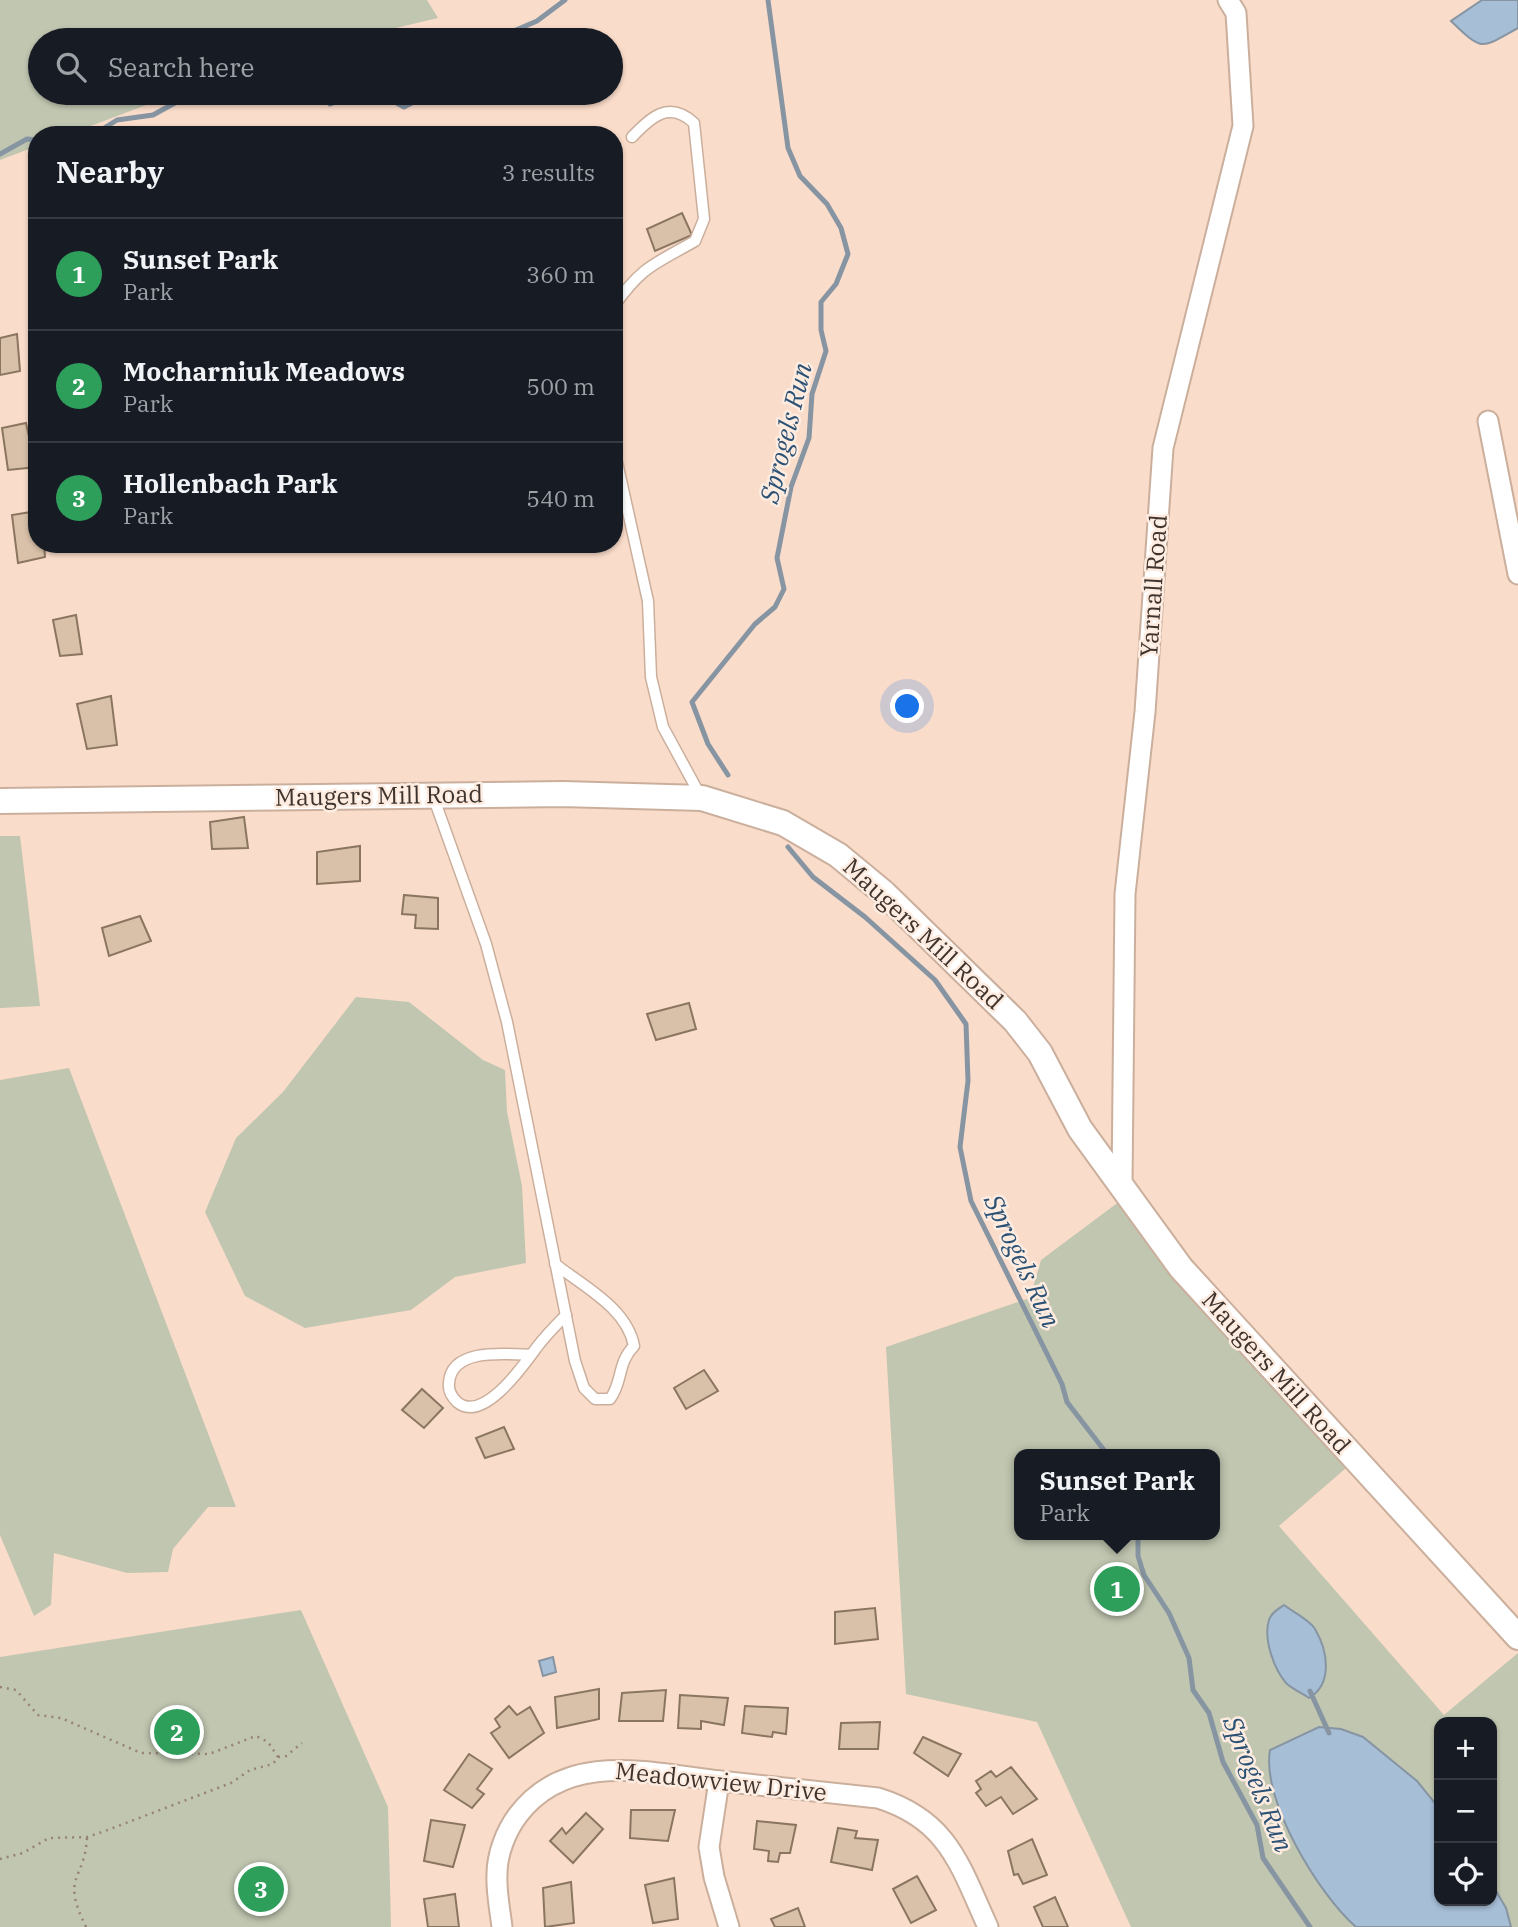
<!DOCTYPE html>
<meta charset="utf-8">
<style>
:root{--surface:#171b24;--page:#20242c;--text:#f1f3f6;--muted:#9ea1a6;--line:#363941;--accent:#1f7daa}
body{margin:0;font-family:"IBM Plex Serif",serif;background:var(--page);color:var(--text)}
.controls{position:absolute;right:21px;bottom:21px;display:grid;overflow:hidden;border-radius:14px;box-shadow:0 2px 5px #0004}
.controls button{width:63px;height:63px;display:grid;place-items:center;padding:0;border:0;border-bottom:2px solid var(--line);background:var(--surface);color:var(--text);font:35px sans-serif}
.you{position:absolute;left:908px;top:707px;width:24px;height:24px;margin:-18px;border:5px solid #fff;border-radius:50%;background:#1a73e8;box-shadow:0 0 0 10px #1a73e833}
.badge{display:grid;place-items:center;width:46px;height:46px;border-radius:50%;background:var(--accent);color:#fff;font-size:23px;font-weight:700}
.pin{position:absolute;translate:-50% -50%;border:4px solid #fff;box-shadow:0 2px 7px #0006}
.popup{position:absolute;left:1014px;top:1449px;width:206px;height:91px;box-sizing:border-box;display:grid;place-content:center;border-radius:14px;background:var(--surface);filter:drop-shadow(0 2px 5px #0005);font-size:23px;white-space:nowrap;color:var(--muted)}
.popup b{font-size:26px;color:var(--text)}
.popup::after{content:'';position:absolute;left:50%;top:100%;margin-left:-14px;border:14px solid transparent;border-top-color:var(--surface)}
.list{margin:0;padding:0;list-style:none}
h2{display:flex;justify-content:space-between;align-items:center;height:91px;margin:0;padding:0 28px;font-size:30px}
h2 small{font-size:23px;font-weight:400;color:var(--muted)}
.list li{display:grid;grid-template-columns:46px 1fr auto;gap:21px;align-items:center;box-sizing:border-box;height:112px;padding:0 28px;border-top:2px solid var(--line)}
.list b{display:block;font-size:26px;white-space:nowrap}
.list p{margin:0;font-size:23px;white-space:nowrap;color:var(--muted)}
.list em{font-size:23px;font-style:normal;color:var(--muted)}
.icon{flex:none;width:38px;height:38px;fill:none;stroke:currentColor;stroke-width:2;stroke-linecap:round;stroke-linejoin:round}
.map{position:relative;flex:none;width:1518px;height:1927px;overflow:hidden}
.search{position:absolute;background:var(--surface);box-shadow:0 2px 5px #0004;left:28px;top:28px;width:595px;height:77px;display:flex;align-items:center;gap:18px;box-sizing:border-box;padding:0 24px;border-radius:38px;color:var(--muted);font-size:26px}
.panel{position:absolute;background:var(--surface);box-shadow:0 2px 5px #0004;left:28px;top:126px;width:595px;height:427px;border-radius:28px}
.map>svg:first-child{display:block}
</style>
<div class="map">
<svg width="1518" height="1927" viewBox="0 0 1518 1927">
<rect width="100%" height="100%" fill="#fadcca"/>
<g fill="#c0c6b0" fill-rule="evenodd">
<path d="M0,0H427L438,18L345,40H40V93H178L67,135H37V146L0,160Z"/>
<path d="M0,836H20L40,1006L0,1008Z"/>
<path d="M356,997L409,1002L483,1060L505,1070L507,1112L522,1186L526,1263L455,1277L411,1310L305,1328L245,1296L205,1212L236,1138L283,1092Z"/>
<path d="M69,1068L236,1507H208L173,1549L168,1572L127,1573L54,1553L51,1605L34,1616L0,1535V1080Z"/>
<path d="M1120,1201L1176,1280L1346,1468L1279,1526L1444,1715L1518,1653V1927H1131L1037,1722L906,1694L886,1347L1030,1298L1041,1260ZM1019,1454H1215V1535H1019ZM1439,1722H1492V1901H1439Z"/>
<path d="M301,1610L388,1807L391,1927H0V1657Z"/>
</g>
<g fill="#a6bed6" stroke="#8795a3" stroke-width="2">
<path d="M1482,0H1518V28C1480,49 1483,52 1451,21Z"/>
<path d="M1284,1605C1293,1612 1310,1620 1315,1629C1328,1651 1333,1684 1309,1698C1302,1693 1292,1689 1286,1683C1274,1669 1263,1639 1269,1620C1271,1613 1278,1609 1284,1605Z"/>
<path d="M553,1657L556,1672L543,1676L539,1661Z"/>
<path d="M1319,1727L1341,1729L1363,1737L1417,1781L1439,1808V1901H1492V1884L1506,1908L1511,1927H1356C1319,1895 1261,1800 1270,1750Z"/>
</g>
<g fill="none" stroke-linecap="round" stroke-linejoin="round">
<g stroke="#8795a3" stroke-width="5">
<path d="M498,40L500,37L537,21L565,0"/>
<path d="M320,93L330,104C361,93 376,90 404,107L431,93"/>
<path d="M93,135L117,120L153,115L184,98L187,93"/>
<path d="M0,154L27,139L37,140"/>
<path d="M728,775L708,744L692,702L755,624L775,607L784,589L777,558L791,487L809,438L812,394L826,351L821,330V302L836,284L848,254L841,228L827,204L800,176L788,148L768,0"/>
<path d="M788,847L813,877L865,917L935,980L966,1024L968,1081L960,1147L971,1201L1062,1384L1067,1402L1107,1454"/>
<path d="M1138,1535V1556L1144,1575L1169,1613L1189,1658L1193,1690L1209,1713L1223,1762L1257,1825L1263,1858L1310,1927"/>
<path d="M1310,1691L1329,1733"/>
</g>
</g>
<g fill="#d9c1a9" stroke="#8a7660" stroke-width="2">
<path d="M682,213L692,235L655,251L647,229Z"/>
<path d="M17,334L20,371L0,375V338Z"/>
<path d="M26,423L32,450L37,449V467L8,470L2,428Z"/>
<path d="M37,511V544H44L45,557L18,563L12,515Z"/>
<path d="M76,615L82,654L60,656L53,620Z"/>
<path d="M111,696L117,745L87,749L77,704Z"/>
<path d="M244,817L248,848L212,849L210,822Z"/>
<path d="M360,846V881L317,884V852Z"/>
<path d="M404,895L438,898V929L415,928L416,915L402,914Z"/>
<path d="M140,916L151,941L109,956L102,928Z"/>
<path d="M689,1003L696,1029L656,1040L647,1014Z"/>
<path d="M704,1370L718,1391L686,1409L674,1388Z"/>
<path d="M422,1389L443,1408L424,1428L402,1410Z"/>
<path d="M504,1427L514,1449L485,1458L476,1438Z"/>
<path d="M875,1608L878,1639L835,1644V1612Z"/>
<path d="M599,1689V1719L557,1728L555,1697Z"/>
<path d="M666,1690L663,1721H619L622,1693Z"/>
<path d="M680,1695L728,1698L724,1725L701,1721V1729L678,1728Z"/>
<path d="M509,1706L517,1715L530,1707L544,1733L509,1758L491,1733L500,1727L495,1719Z"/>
<path d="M745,1706L788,1708L786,1734L773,1732L772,1737L742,1733Z"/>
<path d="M880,1722L878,1749H839L841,1723Z"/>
<path d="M923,1737L961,1754L948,1776L914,1753Z"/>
<path d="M469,1754L492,1769L477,1789L484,1794L472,1808L444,1790Z"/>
<path d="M1011,1767L1037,1799L1013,1814L1001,1797L986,1806L976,1793L981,1789L976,1781L991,1771L996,1777Z"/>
<path d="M631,1810H675L668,1841L630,1838Z"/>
<path d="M586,1813L603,1829L573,1863L550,1841L562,1828L566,1834Z"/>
<path d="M431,1820L465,1825L453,1867L424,1861Z"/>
<path d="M757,1821L796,1825L790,1853H780L778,1862L768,1861L769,1851L754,1849Z"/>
<path d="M838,1828L857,1831L855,1838L878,1840L872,1870L831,1862Z"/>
<path d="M1032,1839L1047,1875L1023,1884L1018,1874L1014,1875L1008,1851Z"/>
<path d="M917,1876L936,1910L911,1923L893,1889Z"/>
<path d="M674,1878L678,1919L653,1923L645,1885Z"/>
<path d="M571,1882L574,1923L545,1927L543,1888Z"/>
<path d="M455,1894L459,1927H428L424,1899Z"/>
<path d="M1055,1897L1068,1927H1043L1034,1907Z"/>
<path d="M798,1908L805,1927H775L771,1919Z"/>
</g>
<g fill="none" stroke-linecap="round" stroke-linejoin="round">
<g stroke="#cbaf9d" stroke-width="13">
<g id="service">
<path d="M614,306C642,266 655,264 695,241L704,219L694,123C669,100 651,117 632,137"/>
<path d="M614,449L648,601L651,677L663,727L700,795"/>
<path d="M433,796L486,944L507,1022L575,1361L584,1388L595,1399H610C623,1382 617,1363 634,1346C627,1308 583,1286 555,1264"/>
<path d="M531,1355C507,1354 451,1347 449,1383C448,1390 452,1397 457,1402C483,1424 523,1366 537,1347C546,1335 555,1326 566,1315"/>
</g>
</g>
<g stroke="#cbaf9d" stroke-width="23">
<g id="minor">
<path d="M1488,421L1518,574"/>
<path d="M1122,1184L1125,894L1145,712L1163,448L1243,126L1236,13L1228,0"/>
<path d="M719,1781L709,1847L714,1877L729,1927"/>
<path d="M502,1927C500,1910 496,1891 497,1874C497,1854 506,1831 518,1815C567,1750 650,1773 720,1781C773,1787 826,1792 878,1798C949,1820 960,1866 988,1927"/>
</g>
</g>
<g stroke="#cbaf9d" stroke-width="28">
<path id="tertiary" d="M0,801L563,794L702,798L783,823L838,855L884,893L1015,1021L1040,1053L1080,1129L1181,1268L1518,1637"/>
</g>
<g stroke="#978377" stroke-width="2.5" stroke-dasharray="2 5" stroke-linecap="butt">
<path d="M0,1687L16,1690L38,1715L61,1718L141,1753L209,1754L256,1736L268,1742L278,1757L273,1764L250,1770L231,1783L105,1831L87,1837L49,1838L23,1853L0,1859"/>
<path d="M278,1757L286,1756L302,1743"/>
<path d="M86,1927C60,1874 85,1882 87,1837"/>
</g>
<use href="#service" stroke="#fff" stroke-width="10"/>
<use href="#minor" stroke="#fff" stroke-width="19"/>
<use href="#tertiary" stroke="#fff" stroke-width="24"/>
</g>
<g text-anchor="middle" stroke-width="5" stroke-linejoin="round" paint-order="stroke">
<g font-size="24" fill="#3f342d" stroke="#feece1">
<text transform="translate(1154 586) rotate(-86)" y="8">Yarnall Road</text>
<text transform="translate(379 796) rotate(-1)" y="8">Maugers Mill Road</text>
<text transform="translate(923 934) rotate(43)" y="8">Maugers Mill Road</text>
<text transform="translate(1276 1373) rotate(48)" y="8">Maugers Mill Road</text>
<text transform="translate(721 1782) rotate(6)" y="8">Meadowview Drive</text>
</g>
<g font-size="26" font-style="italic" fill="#2b5174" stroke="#feece1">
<text transform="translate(786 433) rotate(-76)" y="9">Sprogels Run</text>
<text transform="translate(1022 1261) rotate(65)" y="9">Sprogels Run</text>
<text transform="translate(1258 1784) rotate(68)" y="9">Sprogels Run</text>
</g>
</g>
</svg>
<div class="controls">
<button>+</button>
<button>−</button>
<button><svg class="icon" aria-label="locate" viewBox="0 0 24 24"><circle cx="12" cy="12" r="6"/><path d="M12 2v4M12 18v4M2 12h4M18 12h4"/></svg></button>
</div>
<div class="you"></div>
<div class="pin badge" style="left:1117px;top:1589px;background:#2e9e5b">1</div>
<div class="popup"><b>Sunset Park</b>Park</div>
<div class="pin badge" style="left:177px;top:1732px;background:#2e9e5b">2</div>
<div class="pin badge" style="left:261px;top:1889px;background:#2e9e5b">3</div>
<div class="search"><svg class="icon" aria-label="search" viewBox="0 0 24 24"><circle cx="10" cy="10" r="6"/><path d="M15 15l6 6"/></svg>Search here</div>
<section class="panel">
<h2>Nearby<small>3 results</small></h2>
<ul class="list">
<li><span class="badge" style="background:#2e9e5b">1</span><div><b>Sunset Park</b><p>Park</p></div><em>360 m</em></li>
<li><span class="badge" style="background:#2e9e5b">2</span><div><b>Mocharniuk Meadows</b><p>Park</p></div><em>500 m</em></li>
<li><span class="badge" style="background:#2e9e5b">3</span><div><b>Hollenbach Park</b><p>Park</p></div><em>540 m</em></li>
</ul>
</section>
</div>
